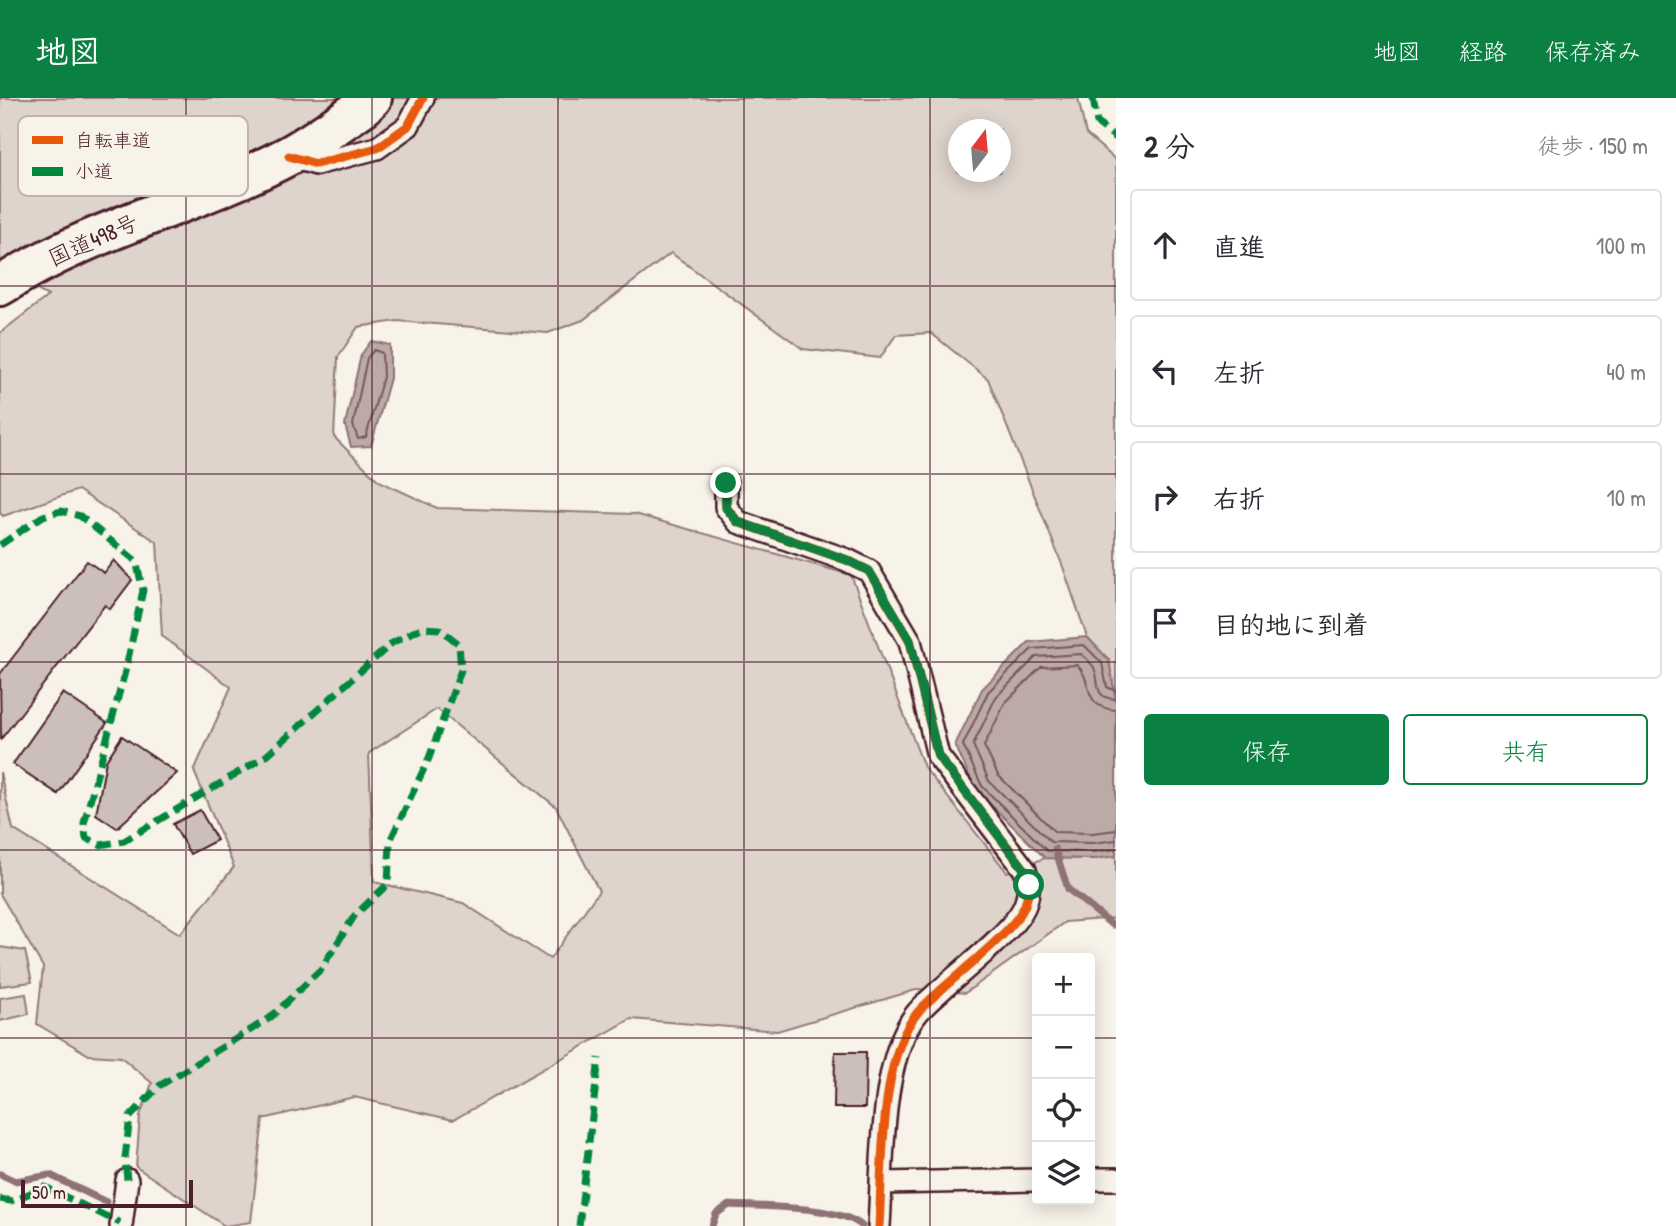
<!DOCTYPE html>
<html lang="ja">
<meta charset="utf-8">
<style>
:root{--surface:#fff;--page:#f2f2f3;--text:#2b2b33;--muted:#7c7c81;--line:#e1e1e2;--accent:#0b8043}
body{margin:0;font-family:"Patrick Hand","Klee One",sans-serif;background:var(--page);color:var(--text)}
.controls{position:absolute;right:21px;bottom:21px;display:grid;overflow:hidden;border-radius:7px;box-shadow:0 4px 18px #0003}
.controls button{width:63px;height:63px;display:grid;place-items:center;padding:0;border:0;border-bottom:2px solid var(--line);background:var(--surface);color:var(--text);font:35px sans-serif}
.compass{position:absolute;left:948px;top:21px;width:63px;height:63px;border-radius:50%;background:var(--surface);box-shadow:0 4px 18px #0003;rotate:16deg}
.scale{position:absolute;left:21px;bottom:18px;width:172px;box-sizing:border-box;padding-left:7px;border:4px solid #4a1f2b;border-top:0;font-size:19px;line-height:24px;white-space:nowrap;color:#4a1f2b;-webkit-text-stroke:5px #f7f3e8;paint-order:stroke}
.stop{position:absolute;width:21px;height:21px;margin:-16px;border:5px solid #0b8043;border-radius:50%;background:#fff}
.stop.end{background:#0b8043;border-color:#fff;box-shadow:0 2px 7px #0008}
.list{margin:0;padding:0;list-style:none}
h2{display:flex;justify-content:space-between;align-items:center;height:91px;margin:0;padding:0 28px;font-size:30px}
h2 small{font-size:23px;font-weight:400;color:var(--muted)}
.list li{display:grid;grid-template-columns:46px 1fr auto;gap:21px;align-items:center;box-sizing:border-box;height:112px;margin:0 14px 14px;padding:0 14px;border:2px solid var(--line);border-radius:7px}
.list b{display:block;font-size:26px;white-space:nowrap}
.list em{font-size:23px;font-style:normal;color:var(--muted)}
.actions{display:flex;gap:14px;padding:21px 28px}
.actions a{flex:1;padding:16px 0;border:2px solid var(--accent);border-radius:7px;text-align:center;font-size:24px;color:var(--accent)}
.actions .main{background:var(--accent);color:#fff}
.icon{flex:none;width:38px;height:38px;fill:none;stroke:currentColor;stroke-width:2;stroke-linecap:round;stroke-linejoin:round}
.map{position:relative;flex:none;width:1116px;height:1128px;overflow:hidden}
header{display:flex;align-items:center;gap:42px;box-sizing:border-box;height:98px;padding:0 35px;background:var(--accent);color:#fff}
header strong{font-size:33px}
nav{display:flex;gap:38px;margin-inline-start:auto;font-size:24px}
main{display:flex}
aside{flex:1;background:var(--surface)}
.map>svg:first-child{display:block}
</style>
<header>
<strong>地図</strong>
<nav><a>地図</a><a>経路</a><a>保存済み</a></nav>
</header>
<main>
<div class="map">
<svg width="1116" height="1128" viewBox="0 0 1116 1128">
<rect width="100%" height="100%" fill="#f7f3e8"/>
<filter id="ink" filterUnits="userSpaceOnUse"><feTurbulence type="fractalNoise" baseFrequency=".0143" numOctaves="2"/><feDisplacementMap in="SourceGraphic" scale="14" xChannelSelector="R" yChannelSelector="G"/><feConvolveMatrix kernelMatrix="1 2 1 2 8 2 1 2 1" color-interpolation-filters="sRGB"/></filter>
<g filter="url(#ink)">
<g fill="#ded4cc" stroke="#947a7c" stroke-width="2" fill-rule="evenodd">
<path d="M0,0H1078L1086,36L1116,62V604L1109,562L1087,539L1063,469L988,281L931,235L896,237L880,260L803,251L671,155L583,222L548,235L397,223L358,229L338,259L334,339L379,383L437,410L635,416L851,477L924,669L1007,774L1045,760L1094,761L1116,758V820L1065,824L965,895L919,891L777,933L631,921L453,1022L354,999L263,1021L251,1124L225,1128L136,1069L140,1018L152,985L121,959L89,957L37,926L43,869L0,796V674L13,731L180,836L234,769L194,673L231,589L162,538L157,444L78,392L3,418L0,415V235L48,198L0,172ZM958,32H1000V74H958ZM437,611L556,709L599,793L550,861L463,805L374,784L369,655Z"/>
<path d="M0,849L25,853L32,884L0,888Z"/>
<path d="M26,896L29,916L0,923V900Z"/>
</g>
<g fill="#bcaaa7" stroke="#8e7275" stroke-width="2">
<path d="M371,243L390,247V280L371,348L351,349L345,327L361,257Z"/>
<path d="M1087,539L1109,562L1116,604V758L1094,761L1045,760L976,692L955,647L982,591L1029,544Z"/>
</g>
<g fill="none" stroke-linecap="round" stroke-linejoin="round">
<g stroke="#78575d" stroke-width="2">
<path d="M374,252L382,255L383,279L366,339L358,341L353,327L367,260Z"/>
<path d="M1116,593L1107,589L1102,565L1084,547L1032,551L988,594L963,647L982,688L1047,753L1094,754L1116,751"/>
<path d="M1116,601C1090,600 1102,582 1093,568C1090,564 1085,559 1081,556L1036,559L996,599L973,647L989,683L1051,744L1093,745L1116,742"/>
<path d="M1116,612C1081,610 1094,583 1077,567L1041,569L1005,605L984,648L998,677L1055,734L1093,735L1116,732"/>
</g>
<g stroke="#8e7275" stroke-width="7">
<path d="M1055,751L1068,791L1112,827H1116"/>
<path d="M0,1076L15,1083L50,1077L106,1104"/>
<path d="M712,1128L716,1116L729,1107C761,1109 839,1107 862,1128"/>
</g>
</g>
<g fill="#ccbfb9" stroke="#4a1f2b" stroke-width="2">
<path d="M114,462L132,482L110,511L105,507L1,641L0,576L87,463L104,475Z"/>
<path d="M63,595L107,625L58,696L13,666Z"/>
<path d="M122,638L177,675L117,730L96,716L106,663Z"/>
<path d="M200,712L217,742L190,756L173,726Z"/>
<path d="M835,954H866L865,1010H834Z"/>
</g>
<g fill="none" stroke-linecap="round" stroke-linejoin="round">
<g stroke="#4a1f2b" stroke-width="26">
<g id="street">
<path d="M289,58L316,66L377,50L408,28L423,0"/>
<path d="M726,385V409L738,424L847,462L869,473L910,543L938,658L1025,772C1028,783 1030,792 1026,804C1018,834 941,887 918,914C879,959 883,1069 879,1128"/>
<path d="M1090,1081H1116"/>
<path d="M882,1085L1037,1082"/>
<path d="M121,1128L127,1082"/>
</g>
</g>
<g stroke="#4a1f2b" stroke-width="44">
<path id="highway" d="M0,188C89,131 195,107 288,58C314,44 339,25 364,8L372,0"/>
</g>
<use href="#street" stroke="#f7f3e8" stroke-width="21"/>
<use href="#highway" stroke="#f7f3e8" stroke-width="38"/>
<g stroke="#00873e" stroke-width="7" stroke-dasharray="14 7" stroke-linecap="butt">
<path d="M1093,0L1097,25L1116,40"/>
<path d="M0,447L43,418L61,413L80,418L136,463L143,492L126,570L84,725L86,740L100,747L124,743L266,658L392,545L421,530L440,531L459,546L461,572L429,660L390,743L388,786L355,817L321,871L270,920L159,988L130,1019L125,1060L127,1082"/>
<path d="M0,1101L11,1103L45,1089L120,1125"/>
<path d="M579,1128L599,960"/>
</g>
<g stroke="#f7f3e8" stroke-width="13">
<g id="cycleway">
<path d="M289,58L316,66L377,50L408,28L423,0"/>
<path d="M726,385V409L738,424L847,462L869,473L910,543L938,658L1025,772C1028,783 1030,792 1026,804C1018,834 941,887 918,914C879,959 883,1069 879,1128"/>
</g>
</g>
<use href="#cycleway" stroke="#e8590c" stroke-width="9"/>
</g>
</g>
<g fill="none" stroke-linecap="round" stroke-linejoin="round" filter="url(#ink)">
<path stroke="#0b8043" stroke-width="9" d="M726,385V410L738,424L847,462L869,473L910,542L938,658L1025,772L1029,787"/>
</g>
<path fill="none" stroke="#4a1f2b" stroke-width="2" stroke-opacity="0.55" d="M186,0V1128M372,0V1128M558,0V1128M744,0V1128M930,0V1128M0,188H1116M0,376H1116M0,564H1116M0,752H1116M0,940H1037M1090,940H1116"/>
<g text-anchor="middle" stroke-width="5" stroke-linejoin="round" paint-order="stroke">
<g font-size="23" fill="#4a1f2b" stroke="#f7f3e8">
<text transform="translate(93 142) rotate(-24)" y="8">国道498号</text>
</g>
</g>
<rect x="18" y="18" width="230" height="80" rx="10" fill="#f7f3e8" stroke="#c3b3af" stroke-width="2"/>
<rect x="32" y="38" width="31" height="8" fill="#e8590c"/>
<rect x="32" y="69" width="31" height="9" fill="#00873e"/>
<g font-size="19" fill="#4a1f2b">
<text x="75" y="49">自転車道</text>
<text x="75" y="80">小道</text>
</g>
</svg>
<div class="controls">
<button>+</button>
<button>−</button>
<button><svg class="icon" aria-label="locate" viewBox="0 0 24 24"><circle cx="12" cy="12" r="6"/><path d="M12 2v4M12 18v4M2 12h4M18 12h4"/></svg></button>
<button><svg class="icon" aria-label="layers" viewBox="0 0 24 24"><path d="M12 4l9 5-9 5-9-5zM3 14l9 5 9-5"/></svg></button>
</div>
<svg class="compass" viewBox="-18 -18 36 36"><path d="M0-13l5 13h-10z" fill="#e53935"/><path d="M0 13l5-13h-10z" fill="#7c7c81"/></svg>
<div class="scale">50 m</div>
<div class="stop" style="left:1029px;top:787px"></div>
<div class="stop end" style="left:726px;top:385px"></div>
</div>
<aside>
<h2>2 分<small>徒歩 · 150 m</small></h2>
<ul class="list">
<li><svg class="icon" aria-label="ahead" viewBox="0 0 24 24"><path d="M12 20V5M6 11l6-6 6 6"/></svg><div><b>直進</b></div><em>100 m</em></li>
<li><svg class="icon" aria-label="left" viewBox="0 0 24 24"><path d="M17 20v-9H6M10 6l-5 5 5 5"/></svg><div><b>左折</b></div><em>40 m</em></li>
<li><svg class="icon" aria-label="right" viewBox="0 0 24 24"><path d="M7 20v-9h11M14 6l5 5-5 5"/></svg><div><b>右折</b></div><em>10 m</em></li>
<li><svg class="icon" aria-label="arrive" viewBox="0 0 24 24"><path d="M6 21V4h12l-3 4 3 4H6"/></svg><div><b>目的地に到着</b></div></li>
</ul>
<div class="actions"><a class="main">保存</a><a>共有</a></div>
</aside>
</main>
